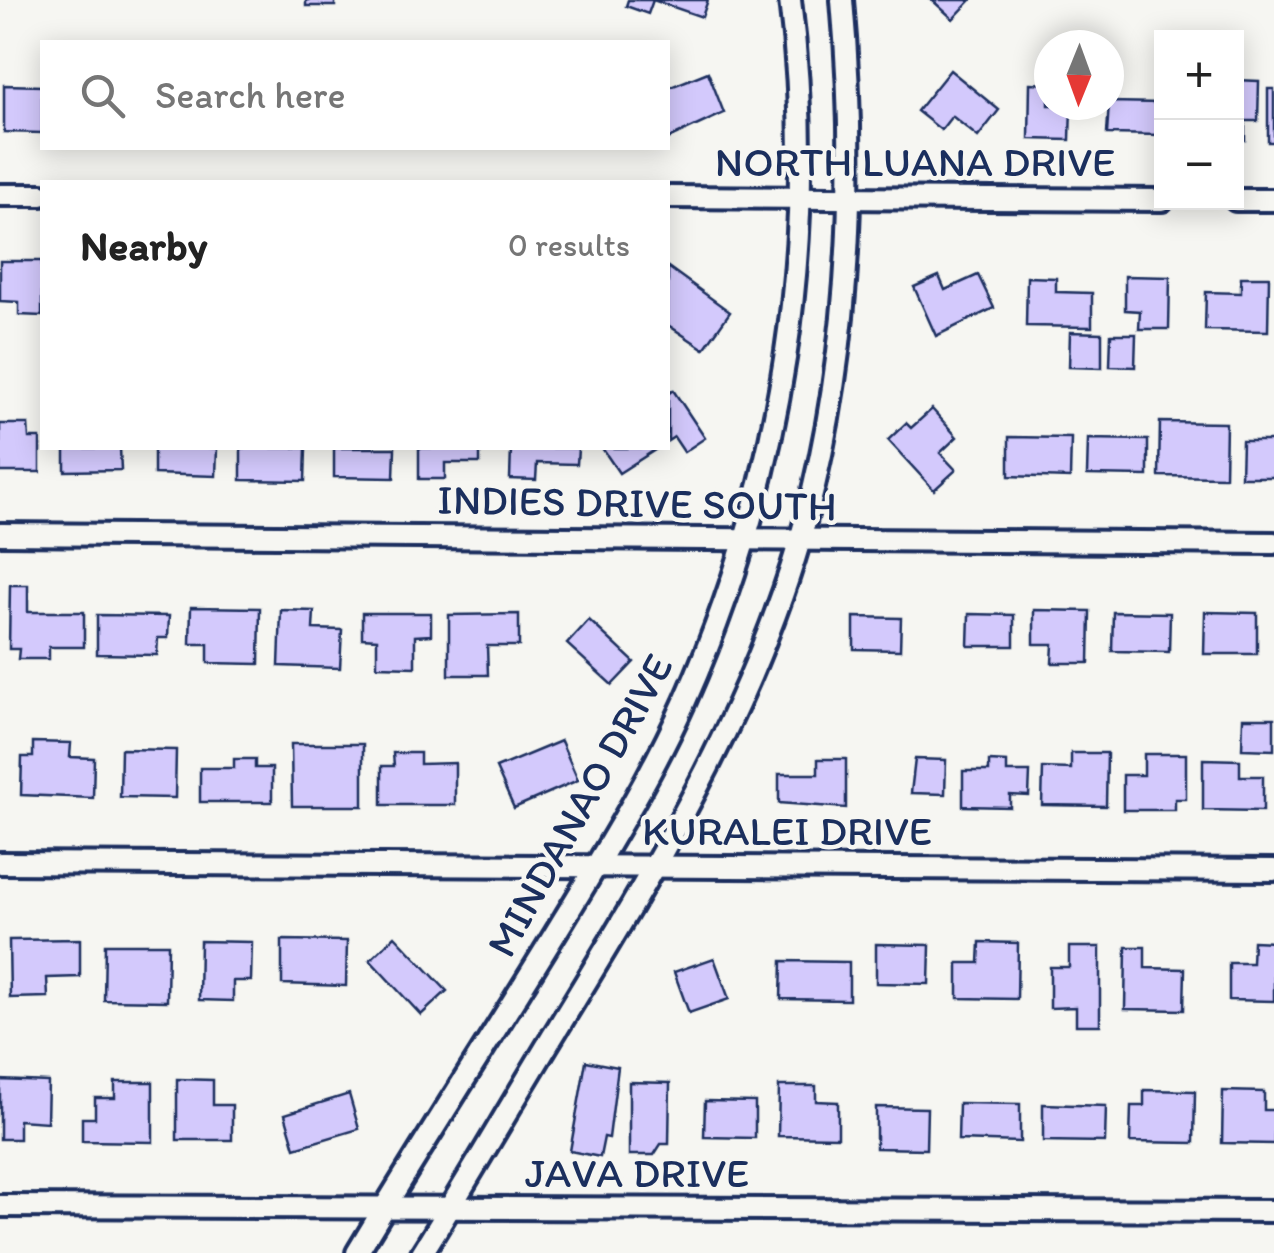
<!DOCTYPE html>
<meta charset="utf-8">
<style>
:root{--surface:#fff;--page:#f2f2f2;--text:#222;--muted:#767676;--line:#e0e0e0}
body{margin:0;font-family:Itim,sans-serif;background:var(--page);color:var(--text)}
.controls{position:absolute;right:30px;top:30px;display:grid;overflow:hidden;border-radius:0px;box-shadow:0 5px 25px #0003}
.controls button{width:90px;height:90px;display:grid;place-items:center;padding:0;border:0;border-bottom:2px solid var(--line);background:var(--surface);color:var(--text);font:50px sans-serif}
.compass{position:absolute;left:1034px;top:30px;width:90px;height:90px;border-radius:50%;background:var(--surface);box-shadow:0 5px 25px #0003;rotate:181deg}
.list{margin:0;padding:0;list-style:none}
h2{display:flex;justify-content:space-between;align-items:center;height:130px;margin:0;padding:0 40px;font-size:42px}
h2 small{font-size:32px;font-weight:400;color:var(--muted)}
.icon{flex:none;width:55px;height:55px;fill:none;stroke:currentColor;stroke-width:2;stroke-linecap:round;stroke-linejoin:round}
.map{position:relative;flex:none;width:1274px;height:1253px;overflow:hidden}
.search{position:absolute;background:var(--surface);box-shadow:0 5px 25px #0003;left:40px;top:40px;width:630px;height:110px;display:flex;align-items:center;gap:25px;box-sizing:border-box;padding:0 35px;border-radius:0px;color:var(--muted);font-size:38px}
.panel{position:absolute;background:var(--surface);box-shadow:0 5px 25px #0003;left:40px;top:180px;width:630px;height:270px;border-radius:0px}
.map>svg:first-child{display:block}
</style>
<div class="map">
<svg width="1274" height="1253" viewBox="0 0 1274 1253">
<rect width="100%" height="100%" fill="#f6f6f2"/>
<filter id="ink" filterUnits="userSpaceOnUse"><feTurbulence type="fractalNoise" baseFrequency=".01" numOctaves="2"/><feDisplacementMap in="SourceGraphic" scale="20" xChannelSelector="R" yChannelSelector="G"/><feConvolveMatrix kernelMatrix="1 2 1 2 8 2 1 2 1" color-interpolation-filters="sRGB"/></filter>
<g filter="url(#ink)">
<g fill="#d3c9fc" stroke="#1b2f5e" stroke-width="2.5">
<rect x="306" y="0" width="29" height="6"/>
<path d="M628,0H708L702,17L653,0L648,14L626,6Z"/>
<path d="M932,0H971L953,19Z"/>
<path d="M950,70L999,110L978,137L952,116L941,130L917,111Z"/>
<path d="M708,72L724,113L668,139V88Z"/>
<path d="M1236,80L1259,81L1258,121H1245V140L1236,139Z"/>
<path d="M1030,83L1049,84V105H1071L1070,140L1029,139Z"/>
<path d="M4,85L42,86V133L4,132Z"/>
<rect x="1268" y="89" width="6" height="53"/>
<path d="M1109,102L1162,103V135L1107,134Z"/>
<path d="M0,261H42V316L19,315V302L0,301Z"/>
<path d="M668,267L730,312L704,349L668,325Z"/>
<path d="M978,275L994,308L936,336L914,287L939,276L945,290Z"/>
<path d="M1125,276L1170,277L1169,329H1139L1140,311L1125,310Z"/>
<path d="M1027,277L1056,278V292L1092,293V327L1026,326Z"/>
<path d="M1241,277H1269L1268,331L1205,330L1206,292L1241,293Z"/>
<path d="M1070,332L1102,333V368L1069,367Z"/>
<path d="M1111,334H1136L1135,367L1110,366Z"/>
<path d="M673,390L705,438L684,452L674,437L668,441V394Z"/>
<path d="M932,409L957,437L940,453L956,470L934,490L888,440L906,423L911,428Z"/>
<path d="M1160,422L1226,423L1225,477L1159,476Z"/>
<path d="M0,424H28L29,438H40V472H0Z"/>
<path d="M1009,437L1071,438L1070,478L1009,476Z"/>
<path d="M1088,439L1148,440V476L1087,475Z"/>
<path d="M1242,441H1274V477H1241Z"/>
<path d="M65,448H120L121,470L65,471Z"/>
<path d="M154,448H217L216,476L154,474Z"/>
<path d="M241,448H306L305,481L241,480Z"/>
<path d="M334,448H395L394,478L334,477Z"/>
<path d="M419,448H480V463H445V479H419Z"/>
<path d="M511,448H578L577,464L537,463L536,480L510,479Z"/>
<path d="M602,448H658L619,473Z"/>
<path d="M10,585H28V612H84V647H49V659H18L19,649H9Z"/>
<path d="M191,607L260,608L259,664L208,663V644H190Z"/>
<path d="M281,610L314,611L313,629L342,630L340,668L279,666Z"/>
<path d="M1034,610L1090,611L1089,663H1052L1053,644H1034Z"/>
<path d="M1113,612L1170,613L1169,652L1112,651Z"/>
<path d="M1205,612L1257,613V654H1204Z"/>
<path d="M362,613H431V635L415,636V667L377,666V639L362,638Z"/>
<path d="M519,614V646H487L488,675H449V615Z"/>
<path d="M969,614L1014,615V646H968Z"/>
<path d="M97,615L169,616L168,638H158L157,655L97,654Z"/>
<path d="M854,617L901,618L900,650L854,649Z"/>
<path d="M589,620L634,662L612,685L567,644Z"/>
<path d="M1243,718H1274V750L1242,749Z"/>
<path d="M561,741L578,780L514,808L496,768Z"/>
<path d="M33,742L71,743L70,757L94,758L93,798L21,795L22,757H33Z"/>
<path d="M291,744H363V806H292Z"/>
<path d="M121,749L176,750L175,798L120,797Z"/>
<path d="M393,753H420V764L455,763V805H382V766H394Z"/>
<path d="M1071,753H1107L1106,806L1042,805L1043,768L1071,769Z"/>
<path d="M1144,754H1186V799H1175V810H1123V775H1144Z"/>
<path d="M234,759H255V768H272V802H200V768H234Z"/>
<path d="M818,759H846V808L779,803V774H818Z"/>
<path d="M915,759L946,760L945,794L911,793Z"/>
<path d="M1203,759L1240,760V776H1263V811L1203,810Z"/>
<path d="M989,761L1007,762V772H1030L1029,796L1010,795V807L963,806V771H989Z"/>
<path d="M395,936L447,991L421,1015L370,960Z"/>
<path d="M80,939V977L47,978L48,997L10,998L9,940Z"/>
<path d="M282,940L347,941L346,986L282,984Z"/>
<path d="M200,941L252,942L251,981H233V1001L199,1000Z"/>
<path d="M1253,941L1274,942V1001L1229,1000V963H1252Z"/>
<path d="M980,942L1018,943L1017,999L958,998V963H979Z"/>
<path d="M105,944H168L167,1001L104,1000Z"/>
<path d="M876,944L930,945L929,984L876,983Z"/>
<path d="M1069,947H1100V1025H1076V1007L1050,1008V967H1069Z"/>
<path d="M1126,947H1145V968L1185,969L1184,1010L1125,1009Z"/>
<path d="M714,958L729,999L689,1013L674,972Z"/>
<path d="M782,961L849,962V1000L781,999Z"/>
<path d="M586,1061L618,1067L609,1138L604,1137L600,1157L570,1151Z"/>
<path d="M177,1079L213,1080V1105H232V1140H177Z"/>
<path d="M0,1080L48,1082L47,1122L19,1120V1139H0Z"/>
<path d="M115,1082H153V1142L82,1141V1118H95V1098H115Z"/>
<path d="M629,1082L670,1083L669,1144H661L654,1155H629Z"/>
<path d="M779,1086H816V1101L838,1102V1137L778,1136Z"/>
<path d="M1144,1090L1195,1091L1194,1143L1130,1142L1131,1106H1144Z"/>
<path d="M1223,1091L1264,1092V1110H1274V1144L1222,1143Z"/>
<path d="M349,1094L359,1129L295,1148L285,1114Z"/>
<path d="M705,1101L755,1102V1138L704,1137Z"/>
<path d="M959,1103L1020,1104V1142L958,1140Z"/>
<path d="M1043,1104L1106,1106L1105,1142L1043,1141Z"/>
<path d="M876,1107L927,1108L926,1149L876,1148Z"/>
</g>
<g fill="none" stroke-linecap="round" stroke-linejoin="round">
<g stroke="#1b2f5e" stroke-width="28">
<g id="street">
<path d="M0,195H42"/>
<path d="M668,197L1162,200"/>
<path d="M1236,200H1274"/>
<path d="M0,534L1274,543"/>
<path d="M0,863L1274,870"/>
<path d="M0,1206L1274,1211"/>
<path d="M357,1253C424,1141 496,1031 564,919C607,848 651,777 685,701C782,483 820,237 790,0"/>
<path d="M422,1253C469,1178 513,1101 559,1026C654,870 748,717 800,540C850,365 858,180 842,0"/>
</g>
</g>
<use href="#street" stroke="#f6f6f2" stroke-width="20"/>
</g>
</g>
<g text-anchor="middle" stroke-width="9" stroke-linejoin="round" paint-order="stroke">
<g font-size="42" fill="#1b2f5e" stroke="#f6f6f2">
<text x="915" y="176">NORTH LUANA DRIVE</text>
<text transform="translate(637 502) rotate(1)" y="15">INDIES DRIVE SOUTH</text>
<text transform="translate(579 805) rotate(-61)" y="15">MINDANAO DRIVE</text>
<text x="787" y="845">KURALEI DRIVE</text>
<text x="637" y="1187">JAVA DRIVE</text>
</g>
</g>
</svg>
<div class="controls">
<button>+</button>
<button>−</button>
</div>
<svg class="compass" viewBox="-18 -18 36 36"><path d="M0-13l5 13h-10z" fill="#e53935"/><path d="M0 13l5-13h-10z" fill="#767676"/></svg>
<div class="search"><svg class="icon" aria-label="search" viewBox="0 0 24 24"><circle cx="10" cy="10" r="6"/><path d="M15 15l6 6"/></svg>Search here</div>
<section class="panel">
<h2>Nearby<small>0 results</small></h2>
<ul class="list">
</ul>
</section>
</div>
